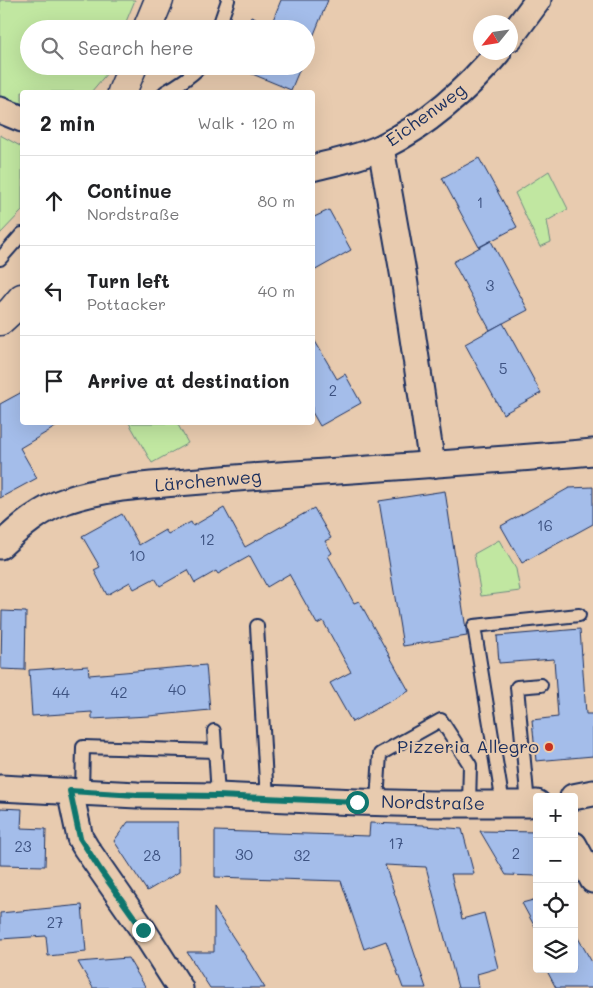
<!DOCTYPE html>
<meta charset="utf-8">
<style>
:root{--surface:#fff;--page:#f6f6f6;--text:#202124;--muted:#757577;--line:#e0e0e0}
body{margin:0;font-family:Mali,sans-serif;background:var(--page);color:var(--text)}
.controls{position:absolute;right:15px;bottom:15px;display:grid;overflow:hidden;border-radius:5px;box-shadow:0 5px 20px #0002}
.controls button{width:45px;height:45px;display:grid;place-items:center;padding:0;border:0;border-bottom:1px solid var(--line);background:var(--surface);color:var(--text);font:25px sans-serif}
.compass{position:absolute;left:473px;top:15px;width:45px;height:45px;border-radius:50%;background:var(--surface);box-shadow:0 5px 20px #0002;rotate:240deg}
.stop{position:absolute;width:15px;height:15px;margin:-11px;border:4px solid #0f766e;border-radius:50%;background:#fff}
.stop.end{background:#0f766e;border-color:#fff;box-shadow:0 1px 5px #0008}
.list{margin:0;padding:0;list-style:none}
h2{display:flex;justify-content:space-between;align-items:center;height:65px;margin:0;padding:0 20px;font-size:21px}
h2 small{font-size:16px;font-weight:400;color:var(--muted)}
.list li{display:grid;grid-template-columns:32px 1fr auto;gap:15px;align-items:center;box-sizing:border-box;height:90px;padding:0 20px;border-top:1px solid var(--line)}
.list b{display:block;font-size:19px;white-space:nowrap}
.list p{margin:0;font-size:16px;white-space:nowrap;color:var(--muted)}
.list em{font-size:16px;font-style:normal;color:var(--muted)}
.icon{flex:none;width:28px;height:28px;fill:none;stroke:currentColor;stroke-width:2;stroke-linecap:round;stroke-linejoin:round}
.map{position:relative;flex:none;width:593px;height:988px;overflow:hidden}
.search{position:absolute;background:var(--surface);box-shadow:0 5px 20px #0002;left:20px;top:20px;width:295px;height:55px;display:flex;align-items:center;gap:12px;box-sizing:border-box;padding:0 18px;border-radius:28px;color:var(--muted);font-size:19px}
.panel{position:absolute;background:var(--surface);box-shadow:0 5px 20px #0002;left:20px;top:90px;width:295px;height:335px;border-radius:5px}
.map>svg:first-child{display:block}
</style>
<div class="map">
<svg width="593" height="988" viewBox="0 0 593 988">
<rect width="100%" height="100%" fill="#e8cbaf"/>
<filter id="ink" filterUnits="userSpaceOnUse"><feTurbulence type="fractalNoise" baseFrequency=".02" numOctaves="2"/><feDisplacementMap in="SourceGraphic" scale="10" xChannelSelector="R" yChannelSelector="G"/><feConvolveMatrix kernelMatrix="1 2 1 2 8 2 1 2 1" color-interpolation-filters="sRGB"/></filter>
<g filter="url(#ink)">
<g fill="#c1e7a1" stroke="#6e8b80">
<path d="M0,0H135L123,29H29V66H110L108,72L91,92H22V103L0,97Z"/>
<path d="M0,135L22,147V211L0,234Z"/>
<path d="M549,171L568,209L547,221L551,242L540,247L515,193Z"/>
<path d="M129,423H177L188,443L152,463Z"/>
<path d="M499,540L516,569L520,591L481,596L474,554Z"/>
</g>
<g fill="#a4bdea" stroke="#1b2f5e">
<path d="M281,0H328L306,54V29H247L251,17L271,25Z"/>
<path d="M233,66H301L291,90Z"/>
<path d="M479,158L517,227L479,247L442,178Z"/>
<path d="M329,210L351,250L312,272V218Z"/>
<path d="M491,241L528,310L490,330L453,262Z"/>
<path d="M503,323L541,393L503,414L465,344Z"/>
<path d="M312,336L337,379L345,374L361,403L320,426L312,412Z"/>
<path d="M22,392V422H64L20,448L37,478L0,498V404Z"/>
<path d="M593,487V524L522,563L501,526L569,488Z"/>
<path d="M445,491L467,636L403,646L379,501Z"/>
<path d="M224,508L245,547L314,508L331,538L325,541L332,553L328,556L354,603L359,601L409,691L352,722L330,683L351,672L323,621L317,624L289,574L267,587L250,556L218,574L216,571L195,583L188,570L160,586L155,578L134,589L130,582L107,595L94,570L100,567L82,536L122,514L139,545L165,530L168,534L191,522L193,526Z"/>
<path d="M2,611L26,612L25,670L1,669Z"/>
<path d="M580,629L586,714H593V756L536,761L532,720L558,717L554,659L499,663L497,636Z"/>
<path d="M206,665L210,710L149,716L92,719V712L32,716L29,670L88,666L89,675Z"/>
<path d="M0,808L22,809L21,828L46,829L45,866L0,865Z"/>
<path d="M128,822H178L179,872L147,891L114,841Z"/>
<path d="M370,823L424,825V826L462,829L474,874H451L462,919L484,913L498,968L477,974L479,988H458L426,867L385,865L426,988H403L386,941L364,949L341,881L215,877V831L369,836Z"/>
<path d="M480,831L537,832V876L506,875Z"/>
<path d="M537,899V931L522,903Z"/>
<path d="M82,905L86,952L48,956L46,936L0,939V913Z"/>
<path d="M214,908L246,957L265,988H210L187,952H214Z"/>
<path d="M574,931L593,964V988H556L546,969H574Z"/>
<path d="M128,958L146,988H93L78,962Z"/>
</g>
<g fill="none" stroke-linecap="round" stroke-linejoin="round">
<g stroke="#1b2f5e" stroke-width="16">
<g id="service">
<path d="M218,29L228,0"/>
<path d="M165,92C178,85 190,77 201,66"/>
<path d="M0,259L22,234"/>
<path d="M257,626L267,799"/>
<path d="M214,731L218,796"/>
<path d="M82,792L83,747L216,751"/>
<path d="M377,802L380,754L441,720L470,765L469,804"/>
<path d="M503,804L474,626L579,615"/>
<path d="M528,804L517,687L541,685"/>
</g>
</g>
<g stroke="#1b2f5e" stroke-width="29">
<g id="minor">
<path d="M510,38L538,0"/>
<path d="M0,110L22,119"/>
<path d="M381,148L404,278L432,465"/>
<path d="M312,168C336,162 361,157 382,147C425,126 468,89 498,52"/>
<path d="M0,546C20,527 42,508 68,500C103,488 140,486 177,483C211,480 245,477 279,475C384,468 488,461 593,452"/>
<path d="M0,788L137,795L218,796L357,802L431,804H528L537,803"/>
<path d="M70,791L80,838L86,848L143,930L180,988"/>
<path d="M573,797L593,793"/>
<path d="M574,845L593,880"/>
</g>
</g>
<g stroke="#1b2f5e" stroke-width="31">
<g id="tertiary">
<path d="M147,29L159,0"/>
<path d="M122,92L133,66"/>
<path d="M0,321L12,310L22,298"/>
</g>
</g>
<use href="#service" stroke="#e8cbaf" stroke-width="12"/>
<use href="#minor" stroke="#e8cbaf" stroke-width="25"/>
<use href="#tertiary" stroke="#e8cbaf" stroke-width="28"/>
</g>
</g>
<g fill="none" stroke-linecap="round" stroke-linejoin="round" filter="url(#ink)">
<path stroke="#0f766e" stroke-width="6" d="M143,930L101,871L80,838L70,791L137,795L218,796L357,802"/>
</g>
<circle fill="#c8321e" stroke="#e8cbaf" stroke-width="2" cx="549" cy="747" r="5"/>
<g text-anchor="middle" stroke-width="4" stroke-linejoin="round" paint-order="stroke">
<g font-size="15" fill="#3d5281">
<text x="480" y="208">1</text>
<text x="490" y="291">3</text>
<text x="503" y="374">5</text>
<text x="333" y="396">2</text>
<text x="545" y="531">16</text>
<text x="207" y="545">12</text>
<text x="137" y="561">10</text>
<text x="177" y="695">40</text>
<text x="61" y="698">44</text>
<text x="119" y="698">42</text>
<text x="396" y="849">17</text>
<text x="23" y="852">23</text>
<text x="516" y="859">2</text>
<text x="244" y="860">30</text>
<text x="152" y="861">28</text>
<text x="302" y="861">32</text>
<text x="55" y="928">27</text>
</g>
<g font-size="18" fill="#1b2f5e" stroke="#e8cbaf">
<text transform="translate(426 115) rotate(-36)" y="6">Eichenweg</text>
<text transform="translate(208 481) rotate(-5)" y="6">Lärchenweg</text>
<text transform="translate(433 803) rotate(1)" y="6">Nordstraße</text>
</g>
<g font-size="18" fill="#1b2f5e" stroke="#e8cbaf" text-anchor="end">
<text x="539" y="753">Pizzeria Allegro</text>
</g>
</g>
</svg>
<div class="controls">
<button>+</button>
<button>−</button>
<button><svg class="icon" aria-label="locate" viewBox="0 0 24 24"><circle cx="12" cy="12" r="6"/><path d="M12 2v4M12 18v4M2 12h4M18 12h4"/></svg></button>
<button><svg class="icon" aria-label="layers" viewBox="0 0 24 24"><path d="M12 4l9 5-9 5-9-5zM3 14l9 5 9-5"/></svg></button>
</div>
<svg class="compass" viewBox="-18 -18 36 36"><path d="M0-13l5 13h-10z" fill="#e53935"/><path d="M0 13l5-13h-10z" fill="#757577"/></svg>
<div class="stop" style="left:357px;top:802px"></div>
<div class="stop end" style="left:143px;top:930px"></div>
<div class="search"><svg class="icon" aria-label="search" viewBox="0 0 24 24"><circle cx="10" cy="10" r="6"/><path d="M15 15l6 6"/></svg>Search here</div>
<section class="panel">
<h2>2 min<small>Walk · 120 m</small></h2>
<ul class="list">
<li><svg class="icon" aria-label="ahead" viewBox="0 0 24 24"><path d="M12 20V5M6 11l6-6 6 6"/></svg><div><b>Continue</b><p>Nordstraße</p></div><em>80 m</em></li>
<li><svg class="icon" aria-label="left" viewBox="0 0 24 24"><path d="M17 20v-9H6M10 6l-5 5 5 5"/></svg><div><b>Turn left</b><p>Pottacker</p></div><em>40 m</em></li>
<li><svg class="icon" aria-label="arrive" viewBox="0 0 24 24"><path d="M6 21V4h12l-3 4 3 4H6"/></svg><div><b>Arrive at destination</b></div></li>
</ul>
</section>
</div>
